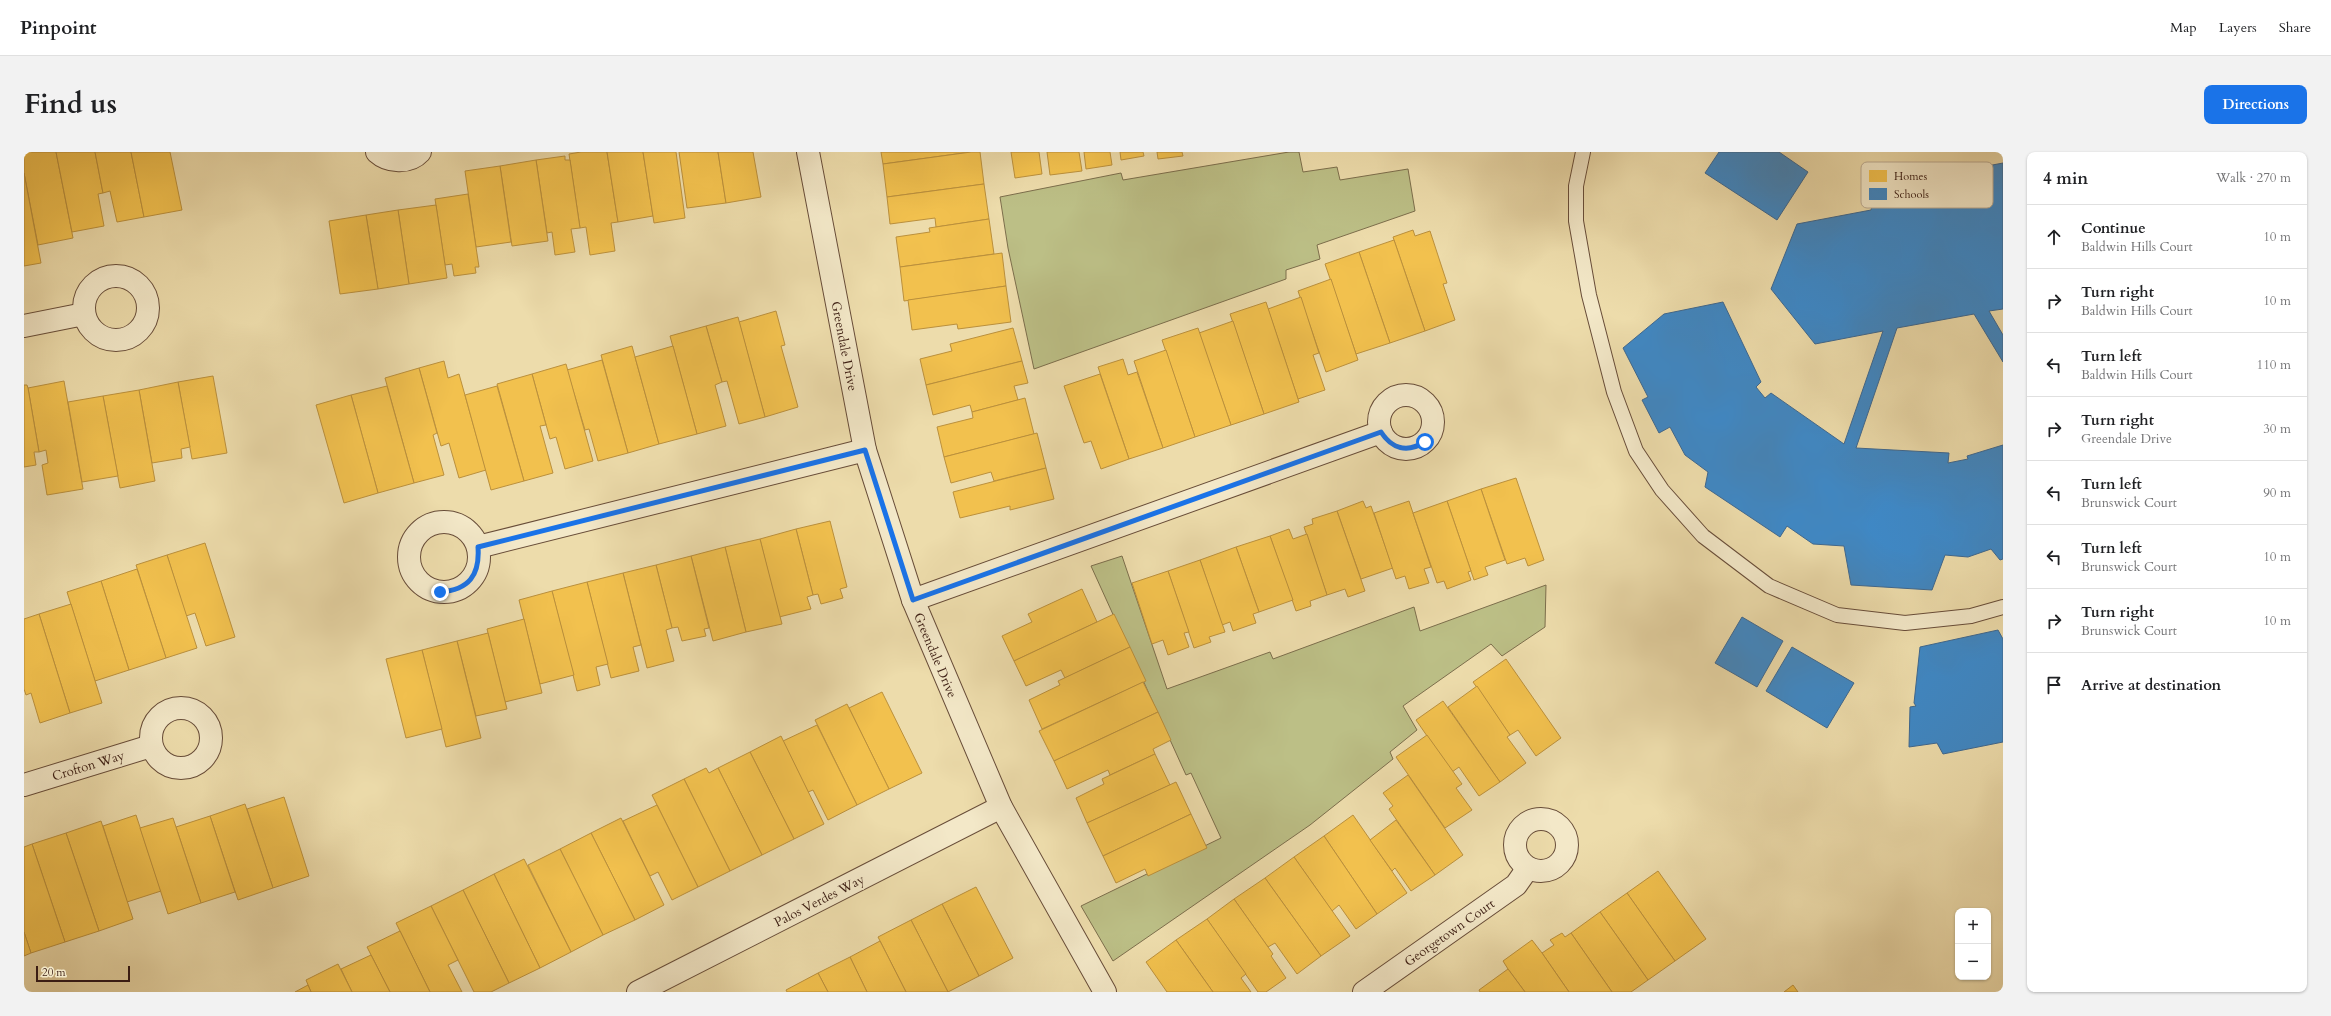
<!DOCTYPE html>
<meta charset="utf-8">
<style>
:root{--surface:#fff;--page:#f2f2f2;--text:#202124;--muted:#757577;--line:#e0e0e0;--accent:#1a73e8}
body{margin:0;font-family:Cardo,serif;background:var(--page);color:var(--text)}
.controls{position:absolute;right:12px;bottom:12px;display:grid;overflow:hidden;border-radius:8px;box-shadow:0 1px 3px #0004}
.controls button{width:36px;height:36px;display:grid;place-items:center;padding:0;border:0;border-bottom:1px solid var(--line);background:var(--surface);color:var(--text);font:20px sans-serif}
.scale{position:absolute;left:12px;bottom:10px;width:94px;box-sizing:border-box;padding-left:4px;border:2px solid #3b1d13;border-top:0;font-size:11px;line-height:14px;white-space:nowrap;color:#3b1d13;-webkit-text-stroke:3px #f3e8c8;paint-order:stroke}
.stop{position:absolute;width:12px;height:12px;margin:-9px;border:3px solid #1a73e8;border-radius:50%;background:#fff}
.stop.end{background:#1a73e8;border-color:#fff;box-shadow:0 1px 4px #0008}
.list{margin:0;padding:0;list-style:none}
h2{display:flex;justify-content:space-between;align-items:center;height:52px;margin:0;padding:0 16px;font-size:17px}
h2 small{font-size:13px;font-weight:400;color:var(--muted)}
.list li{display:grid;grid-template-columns:26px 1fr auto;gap:12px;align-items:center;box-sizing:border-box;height:64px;padding:0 16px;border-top:1px solid var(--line)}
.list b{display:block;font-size:15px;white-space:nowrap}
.list p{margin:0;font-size:13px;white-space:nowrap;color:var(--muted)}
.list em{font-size:13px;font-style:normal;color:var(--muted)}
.icon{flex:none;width:22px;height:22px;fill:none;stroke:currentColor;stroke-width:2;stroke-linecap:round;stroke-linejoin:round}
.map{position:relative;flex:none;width:1979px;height:840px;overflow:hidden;border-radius:8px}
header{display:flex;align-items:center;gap:24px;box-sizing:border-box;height:56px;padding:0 20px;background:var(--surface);border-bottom:1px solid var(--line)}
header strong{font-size:19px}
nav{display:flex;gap:22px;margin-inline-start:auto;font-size:14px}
.intro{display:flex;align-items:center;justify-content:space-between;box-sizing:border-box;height:96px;padding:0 24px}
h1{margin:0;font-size:28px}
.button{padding:10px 18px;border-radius:8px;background:var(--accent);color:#fff;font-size:14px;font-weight:700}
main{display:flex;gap:24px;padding:0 24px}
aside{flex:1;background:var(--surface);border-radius:8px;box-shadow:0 1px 3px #0004}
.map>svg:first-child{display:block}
</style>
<header>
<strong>Pinpoint</strong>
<nav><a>Map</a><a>Layers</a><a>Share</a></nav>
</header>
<div class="intro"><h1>Find us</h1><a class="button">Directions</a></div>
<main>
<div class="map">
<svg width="1979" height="840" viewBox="0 0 1979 840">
<rect width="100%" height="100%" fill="#eddcab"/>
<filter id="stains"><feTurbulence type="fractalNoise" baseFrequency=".005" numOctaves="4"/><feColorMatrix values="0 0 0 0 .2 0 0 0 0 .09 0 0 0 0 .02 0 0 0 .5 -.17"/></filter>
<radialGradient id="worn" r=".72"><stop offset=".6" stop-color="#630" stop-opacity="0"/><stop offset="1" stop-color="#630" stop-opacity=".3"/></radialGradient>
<g fill="#bcbf86" stroke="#7c6e4c">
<path d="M1265,0H1275L1279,20L1313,15L1316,28L1384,17L1391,59L1293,93L1296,107L1262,118V127L1010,217L984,96L976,45L1097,21L1099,28Z"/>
<path d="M1098,404L1143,537L1246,500L1249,507L1390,455L1396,479L1522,433L1521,475L1478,504L1467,492L1379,554L1393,578L1366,600L1369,607L1286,673L1089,809L1057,754L1197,686L1167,621L1162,623L1067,414Z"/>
</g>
<g fill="#f2c14e" stroke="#bb903c">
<path d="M0,0H32L49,86L14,93L0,21Z"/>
<path d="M32,0H71L79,41L74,42L80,74L48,80Z"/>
<path d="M71,0H107L120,65L93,70L86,39L79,41Z"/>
<path d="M107,0H146L158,58L120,65Z"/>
<path d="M557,0H583L594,70L587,71L591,99L566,103L562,75L556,76L545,2Z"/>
<path d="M583,0H619L629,64L594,70Z"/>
<path d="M619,0H652L661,66L630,71Z"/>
<path d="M655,0H694L702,51L663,56Z"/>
<path d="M694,0H729L737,45L702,51Z"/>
<path d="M857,0H947L859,12Z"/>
<path d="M947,0H956L960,32L863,45L859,12Z"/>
<path d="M987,0H1015L1018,22L991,26Z"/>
<path d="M1023,0H1055L1058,19L1026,23Z"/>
<path d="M1060,0H1086L1088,13L1062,17Z"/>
<path d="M1096,0H1119L1120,4L1097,8Z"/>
<path d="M1133,0H1158L1159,4L1134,7Z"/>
<path d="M541,4V8H546L556,76L547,77L551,100L531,103L528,80L523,81L512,8Z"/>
<path d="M512,8L524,89L488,94L476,14Z"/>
<path d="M476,14L487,90L452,95L441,19Z"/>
<path d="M0,21L17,111L0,114Z"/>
<path d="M960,32L965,67L912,75L911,66L866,72L863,45Z"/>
<path d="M444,42L455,115H451L452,121L430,124L428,112L421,113L411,47Z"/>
<path d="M412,53L423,126L385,132L374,58Z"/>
<path d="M374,58L385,132L354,137L342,63Z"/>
<path d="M342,63L354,137L316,142L305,69Z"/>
<path d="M965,67L970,102L876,115L872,85L906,80L905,76Z"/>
<path d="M1389,78L1391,84L1406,79L1423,131L1419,132L1431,168L1401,179L1369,85Z"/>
<path d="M1370,88L1401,179L1366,191L1335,100Z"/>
<path d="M1335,100L1366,191L1332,202L1301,112Z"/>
<path d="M978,101L982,134L880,149L876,115Z"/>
<path d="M1307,127L1334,208L1302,220L1274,139Z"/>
<path d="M982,134L987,170L934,177L933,172L888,178L884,148Z"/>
<path d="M1277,145L1295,201L1289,203L1301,238L1274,247L1244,157Z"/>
<path d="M1242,150L1275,250L1240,262L1206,162Z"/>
<path d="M752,159L761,193L757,194L774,255L741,265L715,170Z"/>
<path d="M714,165L741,265L715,272L703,229L698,230L682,174Z"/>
<path d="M1209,169L1240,262L1207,273L1175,181Z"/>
<path d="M682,174L698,230L691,233L702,274L673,282L646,184Z"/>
<path d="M989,176L998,209L902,233L896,207L928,199L926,192Z"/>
<path d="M1174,176L1207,273L1171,285L1138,188Z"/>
<path d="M608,194L635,292L604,301L577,203Z"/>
<path d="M649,194L673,282L635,292L611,205Z"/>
<path d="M1142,198L1171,285L1139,296L1110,209Z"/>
<path d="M1099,207L1104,223L1113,220L1139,296L1105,307L1074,215Z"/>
<path d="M578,208L604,301L574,309L565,277L561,278L543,218Z"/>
<path d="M420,209L424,226L435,222L462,318L435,326L425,291L417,294L395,216Z"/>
<path d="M998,209L1004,231L990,234L994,248L948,260L946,253L909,263L902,233Z"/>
<path d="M542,212L569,309L541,317L532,285L526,287L508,222Z"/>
<path d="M395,216L413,281L409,283L420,323L390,331L361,226Z"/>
<path d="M508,222L522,273L516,274L529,321L500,329L473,232Z"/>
<path d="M1076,222L1105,307L1077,317L1067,289L1060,291L1040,234Z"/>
<path d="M189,224L203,301L168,307L154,230Z"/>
<path d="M40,229L59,337L23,343L18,313L24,311L22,298L15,300L4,236Z"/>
<path d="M154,230L166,295L157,297L158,306L128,311L115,238Z"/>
<path d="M0,233H3L4,236L15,300H10L12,313L0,315Z"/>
<path d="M363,234L390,331L354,341L327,243Z"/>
<path d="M473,234L500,329L467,338L441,243Z"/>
<path d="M115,238L131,329L96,336L79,244Z"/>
<path d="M327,243L354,341L320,351L292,253Z"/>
<path d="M79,244L94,324L58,330L44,250Z"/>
<path d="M1001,246L1010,282L920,305L913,275L949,266L948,260Z"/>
<path d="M1013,281L1022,316L970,329L967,320L927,331L920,305Z"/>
<path d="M1022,316L1030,347L986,358V354L936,366L929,340Z"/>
<path d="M1492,326L1520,408L1504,414L1501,406L1483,412L1457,337Z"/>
<path d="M1457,337L1481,408L1461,415L1464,423L1450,428L1423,349Z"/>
<path d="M1339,349L1342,356L1347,354L1369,416L1337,427L1313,359Z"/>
<path d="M1385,349L1407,415L1400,417L1405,431L1385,437L1381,424L1372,427L1350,361Z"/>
<path d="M1423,349L1447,419L1444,420L1447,428L1423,437L1420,429L1413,431L1389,361Z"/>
<path d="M1313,359L1341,439L1324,445L1321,437L1303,443L1280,375L1289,372L1288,367Z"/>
<path d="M806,369L823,435L816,437L819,446L797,452L794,442L789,443L772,377Z"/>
<path d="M772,377L789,443L783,445L787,457L755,465L736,387Z"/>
<path d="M1265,377L1269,387L1283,382L1303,443L1286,449L1287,454L1272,459L1246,384Z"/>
<path d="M1246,384L1269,448L1235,460L1212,395Z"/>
<path d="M736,387L758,472L722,480L701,395Z"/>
<path d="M181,391L211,485L182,494L171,461L162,464L143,403Z"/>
<path d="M701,395L722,480L689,489L667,404Z"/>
<path d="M1212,395L1235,460L1229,462L1232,471L1209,479L1206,470L1198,473L1176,408Z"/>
<path d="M143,403L173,496L142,506L112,413Z"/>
<path d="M667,404L685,476L680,477L682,484L658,489L654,475L648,476L632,413Z"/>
<path d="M1176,408L1201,480L1185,485L1187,490L1170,496L1144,419Z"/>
<path d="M632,413L648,476L642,478L650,509L623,516L599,421Z"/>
<path d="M113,417L142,506L105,518L77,429Z"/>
<path d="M1144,419L1165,480L1160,481L1165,495L1144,503L1139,488L1128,492L1108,431Z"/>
<path d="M599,421L617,493L609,495L615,519L587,526L563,430Z"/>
<path d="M77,429L105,518L71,529L43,440Z"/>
<path d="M563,430L584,512L572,515L576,533L553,539L528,439Z"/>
<path d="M1058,437L1073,470L990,509L978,484L1008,470L1004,462Z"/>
<path d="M528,439L550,523L516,532L495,448Z"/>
<path d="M47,452L78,551L46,561L15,462Z"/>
<path d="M15,462L46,561L16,571L7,541L2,543L0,537V467Z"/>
<path d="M1090,462L1106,495L1041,526L1037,518L1002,534L990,509Z"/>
<path d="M500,467L518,541L481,550L463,477Z"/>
<path d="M464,481L483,557L452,564L433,489Z"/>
<path d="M433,489L457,586L422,595L398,498Z"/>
<path d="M1106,495L1122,529L1018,577L1005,548L1036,533L1034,529Z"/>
<path d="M398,498L418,577L382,586L362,507Z"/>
<path d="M1482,507L1537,586L1512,604L1494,578L1486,583L1449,530Z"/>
<path d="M1119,530L1134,560L1030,609L1015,579Z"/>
<path d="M1453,534L1486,583L1483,585L1502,611L1476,630L1424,555Z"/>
<path d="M858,540L898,621L865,637L825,556Z"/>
<path d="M1419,549L1476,630L1455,644L1435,615L1428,620L1392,568Z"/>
<path d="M823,552L865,637L833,653L791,568Z"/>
<path d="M1134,560L1147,588L1129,597L1131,602L1086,623L1084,618L1043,637L1030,609Z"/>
<path d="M793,573L833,653L804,668L789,638L784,640L759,589Z"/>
<path d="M1403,583L1438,632L1432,636L1448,658L1421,676L1372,605Z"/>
<path d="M757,584L800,672L770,687L726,600Z"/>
<path d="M726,600L770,687L738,703L694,616Z"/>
<path d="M1131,602L1146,633L1063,671L1052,646L1080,632L1078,627Z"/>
<path d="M682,616L685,621L694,616L738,703L706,719L660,627Z"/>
<path d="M1384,623L1439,703L1411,723L1365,657L1369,654L1359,641Z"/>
<path d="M660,627L706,719L674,735L628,643Z"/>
<path d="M1152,630L1167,662L1079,704L1063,671Z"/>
<path d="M260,645L285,724L249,736L223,657Z"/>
<path d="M221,652L249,736L214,748L186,664Z"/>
<path d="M633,653L674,735L648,748L634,720L626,724L599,669Z"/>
<path d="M1167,662L1183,696L1124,724L1121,717L1092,731L1079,704Z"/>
<path d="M112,663L137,739L103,750L79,674Z"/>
<path d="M1329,663L1383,741L1353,762L1300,684Z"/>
<path d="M186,664L211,740L177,751L152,675Z"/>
<path d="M149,666L177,751L144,762L116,676Z"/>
<path d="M597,666L640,753L611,768L567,681Z"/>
<path d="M1372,668L1411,723L1387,739L1371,716L1368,719L1346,688Z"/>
<path d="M77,669L109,767L75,779L42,681Z"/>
<path d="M42,681L75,779L41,790L8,692Z"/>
<path d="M567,681L611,768L579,783L536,697Z"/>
<path d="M1300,684L1353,762L1332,777L1315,753L1308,759L1270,705Z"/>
<path d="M8,692L41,790L7,801L0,780V695Z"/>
<path d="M536,697L579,783L547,800L504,713Z"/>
<path d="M1270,705L1326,784L1297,804L1241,726Z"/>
<path d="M500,707L547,800L516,816L470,722Z"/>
<path d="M1634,719L1682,787L1651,809L1603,741Z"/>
<path d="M470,722L516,816L485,831L439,738Z"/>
<path d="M1241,726L1297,804L1273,822L1251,791L1244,795L1210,747Z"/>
<path d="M952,735L989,806L955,824L918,752Z"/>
<path d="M439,738L485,831L467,840H450L407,754Z"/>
<path d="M1603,741L1651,809L1624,828L1576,760Z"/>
<path d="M1210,747L1249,802L1247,804L1262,826L1242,840H1234L1183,767Z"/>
<path d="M918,752L955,824L924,840L887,768Z"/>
<path d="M407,754L434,808L424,813L438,840H406L372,771Z"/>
<path d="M1576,760L1624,828L1607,840H1588L1547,781Z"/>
<path d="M1183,767L1222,822L1217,826L1227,840H1189L1152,788Z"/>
<path d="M887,768L924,840H882L854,785Z"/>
<path d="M376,779L406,840H366L343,795Z"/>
<path d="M0,780L7,801L0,804Z"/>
<path d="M1538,781L1541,785L1547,781L1588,840H1545L1518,801L1530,793L1526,788Z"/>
<path d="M1152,788L1189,840H1143L1122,810Z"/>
<path d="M1508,788L1518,801L1545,840H1501L1484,817L1479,809Z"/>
<path d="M856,789L882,840H843L826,805Z"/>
<path d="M347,803L366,840H328L317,817Z"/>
<path d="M826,805L843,840H804L794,821Z"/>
<path d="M314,812L328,840H287L282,828Z"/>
<path d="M1484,817L1501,840H1456L1455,838Z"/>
<path d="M794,821L804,840H763L762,838Z"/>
<path d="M284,833L287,840H271Z"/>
<path d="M1769,833L1774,840H1760Z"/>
</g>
<g fill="#3f88c5" stroke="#3e6890">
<path d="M1695,0H1755L1784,20L1753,68L1681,21Z"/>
<path d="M1979,11V157L1965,159L1979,183V210L1950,162L1873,176L1832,296L1925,301L1924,311L1944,307L1943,304L1979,293V407L1976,408L1967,397L1944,405L1921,403L1908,438L1827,433L1820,394L1789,392L1763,374L1756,385L1681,335L1684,320L1661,303L1646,275L1635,281L1618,248L1624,245L1599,196L1640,162L1699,150L1737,230L1732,235L1741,246L1747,241L1820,292L1859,179L1791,192L1747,137L1773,72L1847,58L1852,35Z"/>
<path d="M1718,465L1759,489L1733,535L1691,511Z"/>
<path d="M1974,478L1979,487V590L1919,602L1913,591L1885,595L1886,555L1892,554L1890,551L1896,495Z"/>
<path d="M1768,495L1830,531L1803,576L1742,539Z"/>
</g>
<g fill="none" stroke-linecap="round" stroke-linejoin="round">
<g stroke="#684d39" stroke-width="16">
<path id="service" d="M1559,0L1552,34V69L1565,143L1590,240L1612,299L1638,338L1679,384L1745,434L1813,463L1881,471L1947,464L1979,455"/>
</g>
<g stroke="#684d39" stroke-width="24">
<g id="minor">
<path d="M353,0C364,10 385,12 396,0"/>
<path d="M784,0L841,298L889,448L977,655L1081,840"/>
<circle cx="92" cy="156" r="32"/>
<path d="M0,174L60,162"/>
<circle cx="1382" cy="270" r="27"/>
<circle cx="420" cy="405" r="35"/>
<path d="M454,395L841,298"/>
<path d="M889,448L1357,280"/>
<circle cx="157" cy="586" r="30"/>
<path d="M0,633L127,594"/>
<circle cx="1517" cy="693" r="26"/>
<path d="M614,840L977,655"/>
<path d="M1340,840L1492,733L1504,716"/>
</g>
</g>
<use href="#service" stroke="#f3e8c8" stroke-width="14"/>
<use href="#minor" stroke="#f3e8c8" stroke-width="22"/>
</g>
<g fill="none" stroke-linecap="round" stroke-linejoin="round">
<path stroke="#1a73e8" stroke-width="5" d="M416,440C445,438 456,423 454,395L841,298L889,448L1357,280C1368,297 1383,301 1401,290"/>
</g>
<g text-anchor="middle" stroke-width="4" stroke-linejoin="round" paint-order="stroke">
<g font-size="13" fill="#3b1d13" stroke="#f3e8c8">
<text transform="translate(821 194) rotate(79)" y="5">Greendale Drive</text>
<text transform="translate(912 503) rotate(67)" y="5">Greendale Drive</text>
<text transform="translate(64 613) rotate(-17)" y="5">Crofton Way</text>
<text transform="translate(795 748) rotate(-27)" y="5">Palos Verdes Way</text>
<text transform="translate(1425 780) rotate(-35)" y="5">Georgetown Court</text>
</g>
</g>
<rect x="1837" y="10" width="132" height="46" rx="6" fill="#f3e8c8" stroke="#bcab92" stroke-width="1"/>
<rect x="1845" y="18" width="18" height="12" fill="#f2c14e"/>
<rect x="1845" y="36" width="18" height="12" fill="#3f88c5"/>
<g font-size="11" fill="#3b1d13">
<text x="1870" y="28">Homes</text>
<text x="1870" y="46">Schools</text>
</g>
<rect width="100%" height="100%" filter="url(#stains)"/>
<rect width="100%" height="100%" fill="url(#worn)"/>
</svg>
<div class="controls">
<button>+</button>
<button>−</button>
</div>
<div class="scale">20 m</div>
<div class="stop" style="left:1401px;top:290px"></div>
<div class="stop end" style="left:416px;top:440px"></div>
</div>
<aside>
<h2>4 min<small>Walk · 270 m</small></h2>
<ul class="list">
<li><svg class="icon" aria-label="ahead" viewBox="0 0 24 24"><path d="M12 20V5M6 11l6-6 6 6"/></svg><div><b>Continue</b><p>Baldwin Hills Court</p></div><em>10 m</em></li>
<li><svg class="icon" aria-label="right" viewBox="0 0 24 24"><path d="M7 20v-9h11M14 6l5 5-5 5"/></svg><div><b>Turn right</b><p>Baldwin Hills Court</p></div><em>10 m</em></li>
<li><svg class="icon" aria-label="left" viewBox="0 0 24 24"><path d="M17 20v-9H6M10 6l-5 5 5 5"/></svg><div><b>Turn left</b><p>Baldwin Hills Court</p></div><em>110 m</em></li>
<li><svg class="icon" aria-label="right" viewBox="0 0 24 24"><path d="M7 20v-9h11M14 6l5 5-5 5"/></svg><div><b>Turn right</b><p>Greendale Drive</p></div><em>30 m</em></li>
<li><svg class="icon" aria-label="left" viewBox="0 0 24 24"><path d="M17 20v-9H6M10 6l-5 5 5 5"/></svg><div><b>Turn left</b><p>Brunswick Court</p></div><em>90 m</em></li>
<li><svg class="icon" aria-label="left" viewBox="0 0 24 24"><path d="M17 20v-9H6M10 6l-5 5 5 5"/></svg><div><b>Turn left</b><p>Brunswick Court</p></div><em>10 m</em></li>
<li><svg class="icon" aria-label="right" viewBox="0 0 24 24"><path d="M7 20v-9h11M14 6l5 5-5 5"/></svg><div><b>Turn right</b><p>Brunswick Court</p></div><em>10 m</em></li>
<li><svg class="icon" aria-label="arrive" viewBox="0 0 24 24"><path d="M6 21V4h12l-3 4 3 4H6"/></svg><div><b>Arrive at destination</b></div></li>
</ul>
</aside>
</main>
